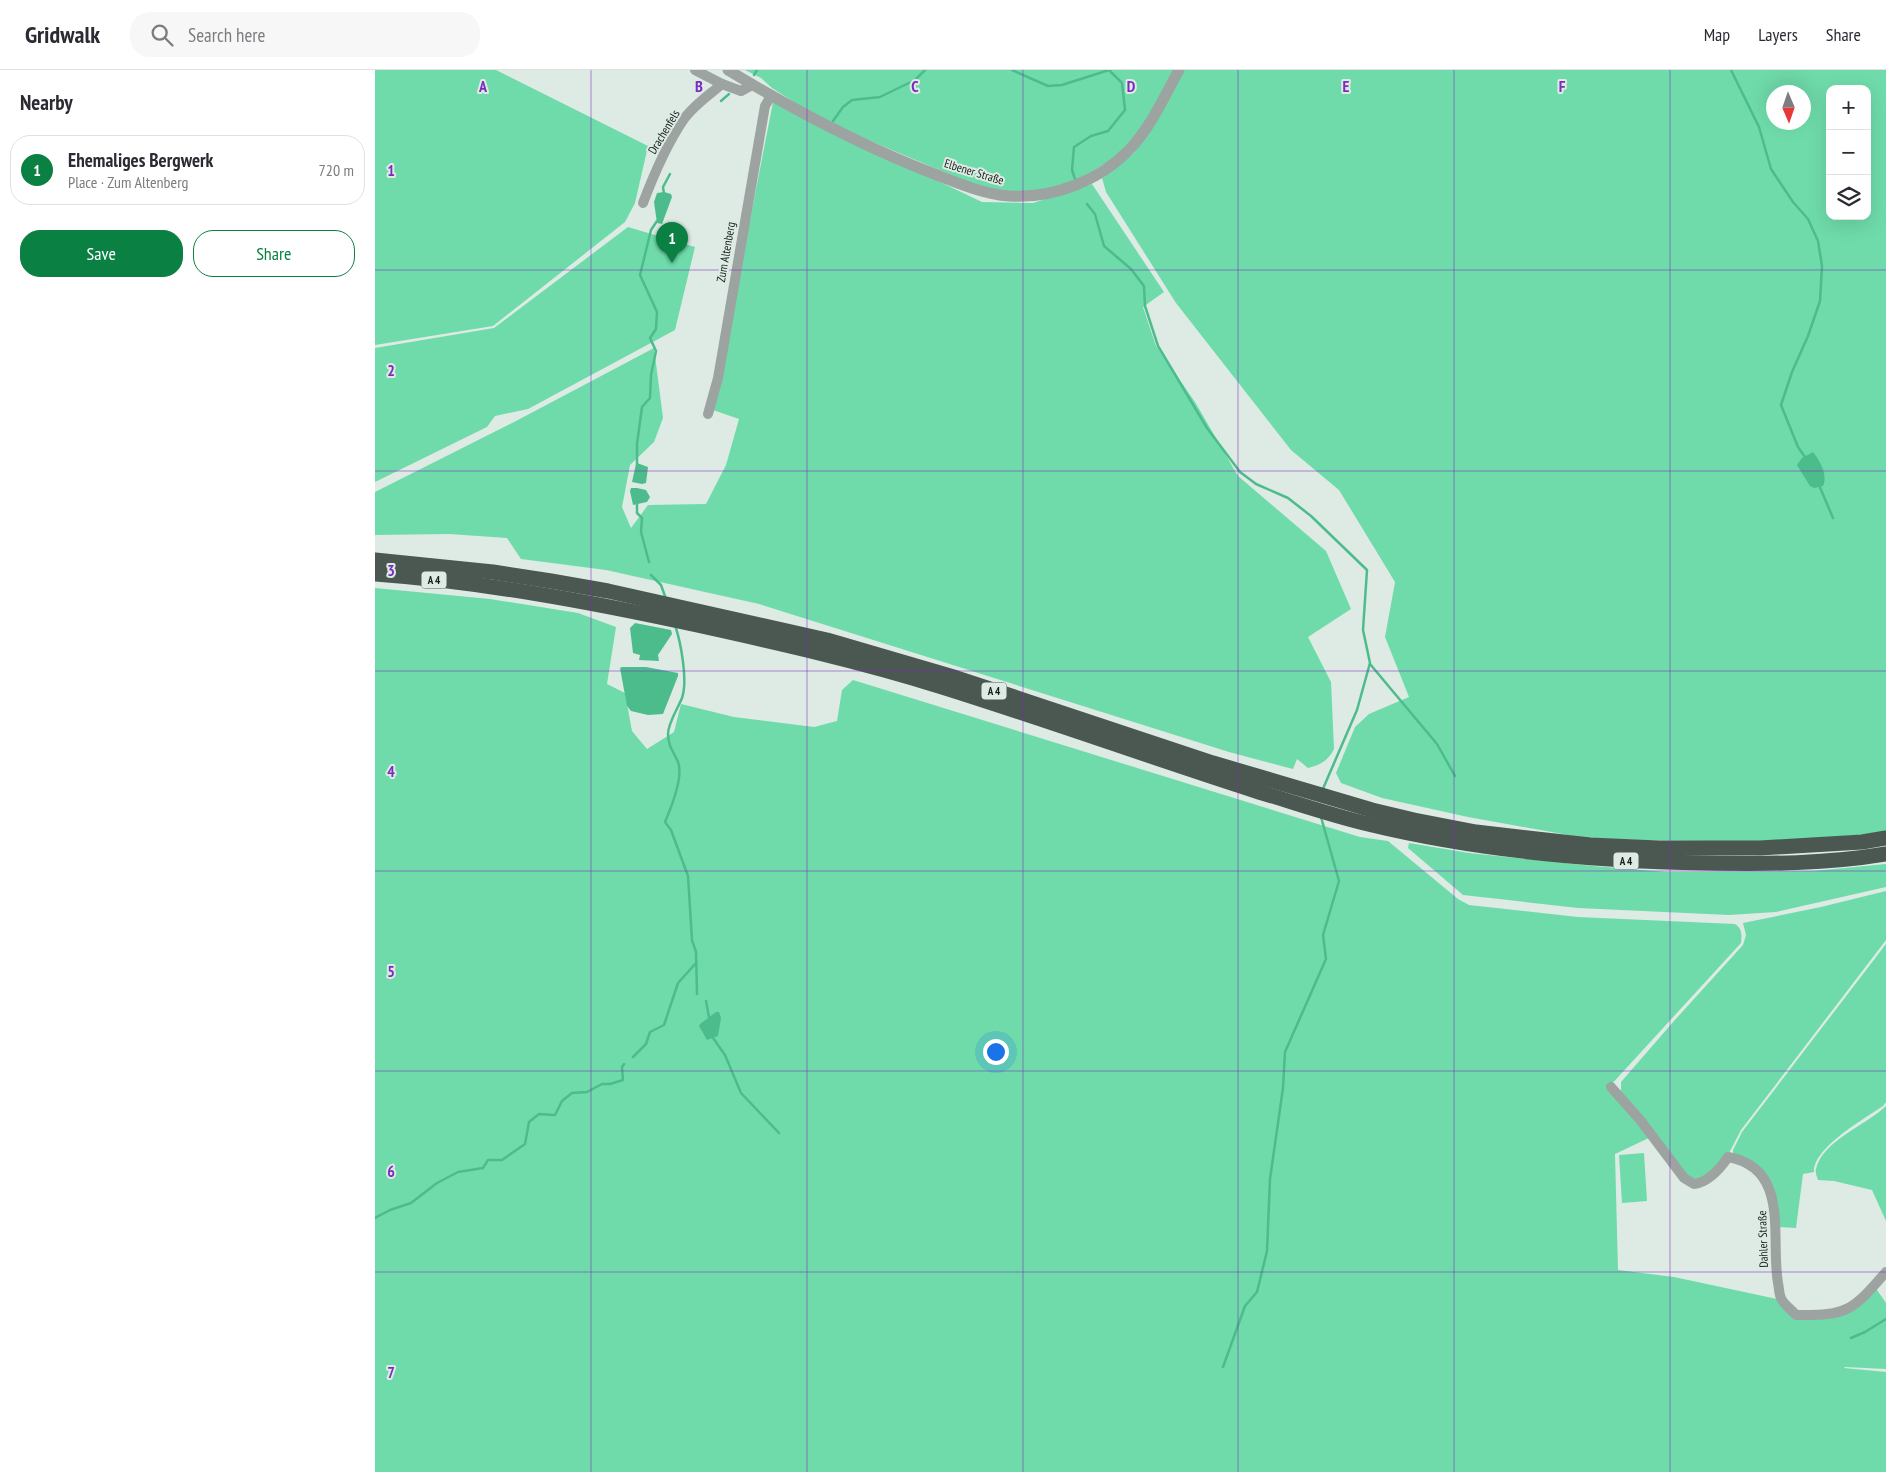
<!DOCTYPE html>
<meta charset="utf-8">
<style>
:root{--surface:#fff;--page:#f7f7f7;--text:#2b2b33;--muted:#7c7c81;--line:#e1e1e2;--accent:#0b8043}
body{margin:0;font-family:"PT Sans Narrow",sans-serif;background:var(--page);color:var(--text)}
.controls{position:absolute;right:15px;top:15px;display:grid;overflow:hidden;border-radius:10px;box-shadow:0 5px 20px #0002}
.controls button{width:45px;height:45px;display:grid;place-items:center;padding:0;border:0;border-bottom:1px solid var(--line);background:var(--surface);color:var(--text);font:25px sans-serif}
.compass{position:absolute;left:1391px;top:15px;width:45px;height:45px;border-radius:50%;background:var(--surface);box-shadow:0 5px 20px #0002;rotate:178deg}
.you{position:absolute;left:620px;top:981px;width:18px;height:18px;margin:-12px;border:4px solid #fff;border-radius:50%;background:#1a73e8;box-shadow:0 0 0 8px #1a73e833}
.badge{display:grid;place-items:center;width:32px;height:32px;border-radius:50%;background:var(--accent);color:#fff;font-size:16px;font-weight:700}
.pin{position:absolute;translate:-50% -41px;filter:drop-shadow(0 1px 2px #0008)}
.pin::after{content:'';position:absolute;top:26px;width:18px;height:15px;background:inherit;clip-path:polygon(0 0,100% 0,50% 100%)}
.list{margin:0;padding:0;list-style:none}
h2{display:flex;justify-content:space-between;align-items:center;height:65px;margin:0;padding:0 20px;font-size:21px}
h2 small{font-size:16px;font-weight:400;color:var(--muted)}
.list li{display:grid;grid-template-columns:32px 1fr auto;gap:15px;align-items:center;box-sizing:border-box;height:70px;margin:0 10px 10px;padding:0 10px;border:1px solid var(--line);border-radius:20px}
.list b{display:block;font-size:19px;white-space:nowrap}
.list p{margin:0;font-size:16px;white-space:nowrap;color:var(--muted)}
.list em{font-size:16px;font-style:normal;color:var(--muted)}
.actions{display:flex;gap:10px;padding:15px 20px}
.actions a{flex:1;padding:11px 0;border:1px solid var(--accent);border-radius:20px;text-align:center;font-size:18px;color:var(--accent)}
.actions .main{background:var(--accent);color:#fff}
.icon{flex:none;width:28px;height:28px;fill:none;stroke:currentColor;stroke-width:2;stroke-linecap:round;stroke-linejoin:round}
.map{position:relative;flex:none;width:1511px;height:1402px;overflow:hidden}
header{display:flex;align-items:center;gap:30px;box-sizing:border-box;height:70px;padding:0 25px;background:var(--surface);border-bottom:1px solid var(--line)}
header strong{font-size:24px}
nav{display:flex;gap:28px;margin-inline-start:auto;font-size:18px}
.search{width:350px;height:45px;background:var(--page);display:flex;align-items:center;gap:12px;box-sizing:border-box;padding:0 18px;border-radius:20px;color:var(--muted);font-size:19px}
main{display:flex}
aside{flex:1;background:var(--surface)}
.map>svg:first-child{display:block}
</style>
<header>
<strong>Gridwalk</strong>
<div class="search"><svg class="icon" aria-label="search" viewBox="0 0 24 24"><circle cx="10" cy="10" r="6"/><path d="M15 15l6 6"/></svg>Search here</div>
<nav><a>Map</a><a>Layers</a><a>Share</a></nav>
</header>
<main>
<aside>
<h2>Nearby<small></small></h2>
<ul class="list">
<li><span class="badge">1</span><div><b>Ehemaliges Bergwerk</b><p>Place · Zum Altenberg</p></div><em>720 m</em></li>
</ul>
<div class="actions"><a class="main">Save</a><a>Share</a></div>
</aside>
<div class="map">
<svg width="1511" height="1402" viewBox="0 0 1511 1402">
<rect width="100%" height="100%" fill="#ddebe4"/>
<g fill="#6fdbaa" fill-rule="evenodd">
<path d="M0,0H121L273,76L260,133L250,152L118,256L0,275Z"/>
<path d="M370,0H800L770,55L741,87L696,114L663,122L632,123L602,116L491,69L439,45L397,18L386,8Z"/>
<path d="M808,0H1511V763L1387,772L1215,769L1093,747L1007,728L966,713L961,703L980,657L994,644L1034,627L1010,567L1020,512L964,420L916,380L801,233L731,122L727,108L759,83ZM1455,19H1492V146H1455ZM1398,22H1428V52H1398Z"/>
<path d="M398,32L607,132L658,133L717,114L789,222L768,237L781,276L820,332L863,406L951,481L976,539L933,567L956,612L959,679C953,691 945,695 933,698L922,689L918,699L854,682L384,534L231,500L146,489L132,468L74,464L0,465V422L141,351L279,278L288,348L279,372L255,395L247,437L256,458L273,435L331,434L351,395L364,349L338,340Z"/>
<path d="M253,157L320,177L300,260L153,339L120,346L112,357L0,412V278L119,258Z"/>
<path d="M0,518L115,529L203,543L241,557L232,614L250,623L257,661L272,679L299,662L306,634L359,647L439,657L462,651L467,620L478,610L985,767L1013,771L1083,829L1094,835L1203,847L1360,854C1367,858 1367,865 1366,873L1234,1017L1276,1067L1240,1084L1243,1200L1299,1207L1402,1229L1421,1247H1449L1500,1217L1511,1233V1299L1470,1297L1469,1298L1511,1302V1402H0Z"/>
<path d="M1034,773L1094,783L1218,796L1292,802L1438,801L1511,794V817L1401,842L1354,845L1203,838L1088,825L1033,778Z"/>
<path d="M1511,821V870L1366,1060L1353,1085L1328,1111L1310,1107L1246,1021V1012L1299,951L1368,875L1371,865L1368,853L1446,837Z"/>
<path d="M1511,874V1032L1508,1036C1489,1049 1438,1078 1439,1102L1428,1104L1421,1158L1403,1157L1396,1121L1358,1083V1080L1367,1062Z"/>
<path d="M1511,1036V1151L1497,1120L1459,1111L1443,1110C1442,1107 1440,1102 1441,1099C1447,1071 1493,1054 1511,1036Z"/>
<path d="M1269,1083L1272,1131L1247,1133L1244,1085Z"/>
</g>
<g fill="#4dbc8c">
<path d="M289,122L296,124L297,127L287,154L282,153L279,132L282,123Z"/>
<path d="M1438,382C1445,391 1453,405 1448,416L1439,418L1435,416L1422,395L1427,388Z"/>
<path d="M262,393L273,397L271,413L267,414L257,412L261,394Z"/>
<path d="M256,418H262L271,420L275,427L272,432L258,435L255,421Z"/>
<path d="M260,553L296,560L297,564L283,585L284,591L264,590L265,585L258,583L255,558Z"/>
<path d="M247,597H271L303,603V606L288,644L273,645L256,641L252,636L245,598Z"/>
<path d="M341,942H344L346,948L343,966L332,970L324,956L325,954Z"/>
</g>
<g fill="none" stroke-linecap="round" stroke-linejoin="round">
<g stroke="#4dbc8c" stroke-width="2.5">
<path d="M637,0L673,16L687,15L734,0"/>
<path d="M1356,0L1384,57L1396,99L1418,132L1433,149L1443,171L1447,196L1445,231L1433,266L1417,302L1406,335L1423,377L1430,387"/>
<path d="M379,5L382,0"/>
<path d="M346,31L354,24"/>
<path d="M458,51L468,37L477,30L505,27L540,10L550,0"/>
<path d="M700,109L697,100L699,77L716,66L733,61L750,40L747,13L734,0"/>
<path d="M289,124L288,117L295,104"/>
<path d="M712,134L720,144L729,176L756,199L769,216L770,236L783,276L832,358L865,402L881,414L913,428L936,446L992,500L988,560L995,593L982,640L947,721"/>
<path d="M262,395V374L267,337L275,328L276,305L281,281L275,268L281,259L282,242L265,205L276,160L282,151"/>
<path d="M1444,415L1458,448"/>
<path d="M262,433V443L267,448L266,462L274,492"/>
<path d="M276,505L286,515L291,529"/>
<path d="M300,555C306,573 313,611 307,628C303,638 293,653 293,664C294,679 298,680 303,692C309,707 296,738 290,752L296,760L313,806L317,870L321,882L322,924"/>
<path d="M995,594L1062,674L1080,706"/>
<path d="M331,931L334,947"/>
<path d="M336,965L350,985L366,1023L404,1063"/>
<path d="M258,987L271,974L275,962L289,955L303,913L321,893"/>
<path d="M0,1148L15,1140L36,1133L62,1113L83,1102L108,1098L113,1090H127L150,1074L154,1052L164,1044L180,1045L187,1031L197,1023L212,1022L227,1014H235L248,1010L247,997L249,994"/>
<path d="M1476,1268L1490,1262L1511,1249"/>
<path d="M848,1297L870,1236L882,1222L892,1181L895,1109L908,1018L910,982L951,889L948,865L964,811L946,747"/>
</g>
<g stroke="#9da3a0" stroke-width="10">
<path d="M320,0L347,14L366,21L377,15"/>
<path d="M268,133C279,104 291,75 309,49C319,35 334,25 347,14"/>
<path d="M333,344L343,308L390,36L396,26"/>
<path d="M1236,1017L1266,1051L1309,1108L1319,1114C1334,1112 1345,1099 1353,1087C1416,1098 1395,1168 1403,1213C1404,1217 1404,1224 1406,1228C1408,1234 1417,1240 1421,1245C1473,1246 1478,1240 1511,1202"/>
</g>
<path stroke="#9da3a0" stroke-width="11" d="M353,0C419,40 489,77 562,105C585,114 609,124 634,126C677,129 724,111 754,80C776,57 789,27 804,0"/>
<g stroke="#4b5751" stroke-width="15">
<path d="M0,490L118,502L176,511L233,521L452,570L582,608L838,693L997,740L1039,750L1101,762L1215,775L1284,778H1385L1487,772L1511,768"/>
<path d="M0,504C109,512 216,532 322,555C404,573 484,591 564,616C670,649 775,687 881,721C918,732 955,745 993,754C1104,781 1218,791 1332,793C1392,794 1452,794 1511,784"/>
</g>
</g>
<path fill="none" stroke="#7b2cbf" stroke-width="1" stroke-opacity="0.55" d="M216,0V1402M432,0V1402M648,0V1402M863,0V1402M1079,0V1402M1295,0V1402M0,200H1511M0,401H1511M0,601H1511M0,801H1511M0,1001H1511M0,1202H1511"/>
<g text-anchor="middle" stroke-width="4" stroke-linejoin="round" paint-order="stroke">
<g fill="#ddebe4" stroke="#535b57" stroke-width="1">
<rect x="46.5" y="501.5" width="25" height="17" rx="4"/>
<rect x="606.5" y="612.5" width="25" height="17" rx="4"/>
<rect x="1238.5" y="782.5" width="25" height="17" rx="4"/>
</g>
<g font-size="11" font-weight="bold" fill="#181d1a">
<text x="59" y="514">A 4</text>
<text x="619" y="625">A 4</text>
<text x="1251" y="795">A 4</text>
</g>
<g font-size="12" fill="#181d1a" stroke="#ddebe4">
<text transform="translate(289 62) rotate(-59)" y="4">Drachenfels</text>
<text transform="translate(599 102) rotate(17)" y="4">Elbener Straße</text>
<text transform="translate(351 182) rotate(-80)" y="4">Zum Altenberg</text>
<text transform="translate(1388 1169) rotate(-92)" y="4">Dahler Straße</text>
</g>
</g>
<g font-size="16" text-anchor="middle" font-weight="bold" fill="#7b2cbf" stroke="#ddebe4" stroke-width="4" stroke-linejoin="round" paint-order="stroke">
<text x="108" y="22">A</text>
<text x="324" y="22">B</text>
<text x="540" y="22">C</text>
<text x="756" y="22">D</text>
<text x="971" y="22">E</text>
<text x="1187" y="22">F</text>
<text x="16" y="106">1</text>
<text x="16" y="306">2</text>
<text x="16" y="506">3</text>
<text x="16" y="707">4</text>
<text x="16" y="907">5</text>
<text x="16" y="1107">6</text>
<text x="16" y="1308">7</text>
</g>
</svg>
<div class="controls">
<button>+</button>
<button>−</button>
<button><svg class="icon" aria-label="layers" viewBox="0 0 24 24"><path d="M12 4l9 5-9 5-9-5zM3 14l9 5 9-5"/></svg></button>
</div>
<svg class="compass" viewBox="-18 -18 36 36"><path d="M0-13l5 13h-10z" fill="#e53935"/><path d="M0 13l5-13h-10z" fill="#7c7c81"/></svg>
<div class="you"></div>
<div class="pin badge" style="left:297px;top:193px">1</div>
</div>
</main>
